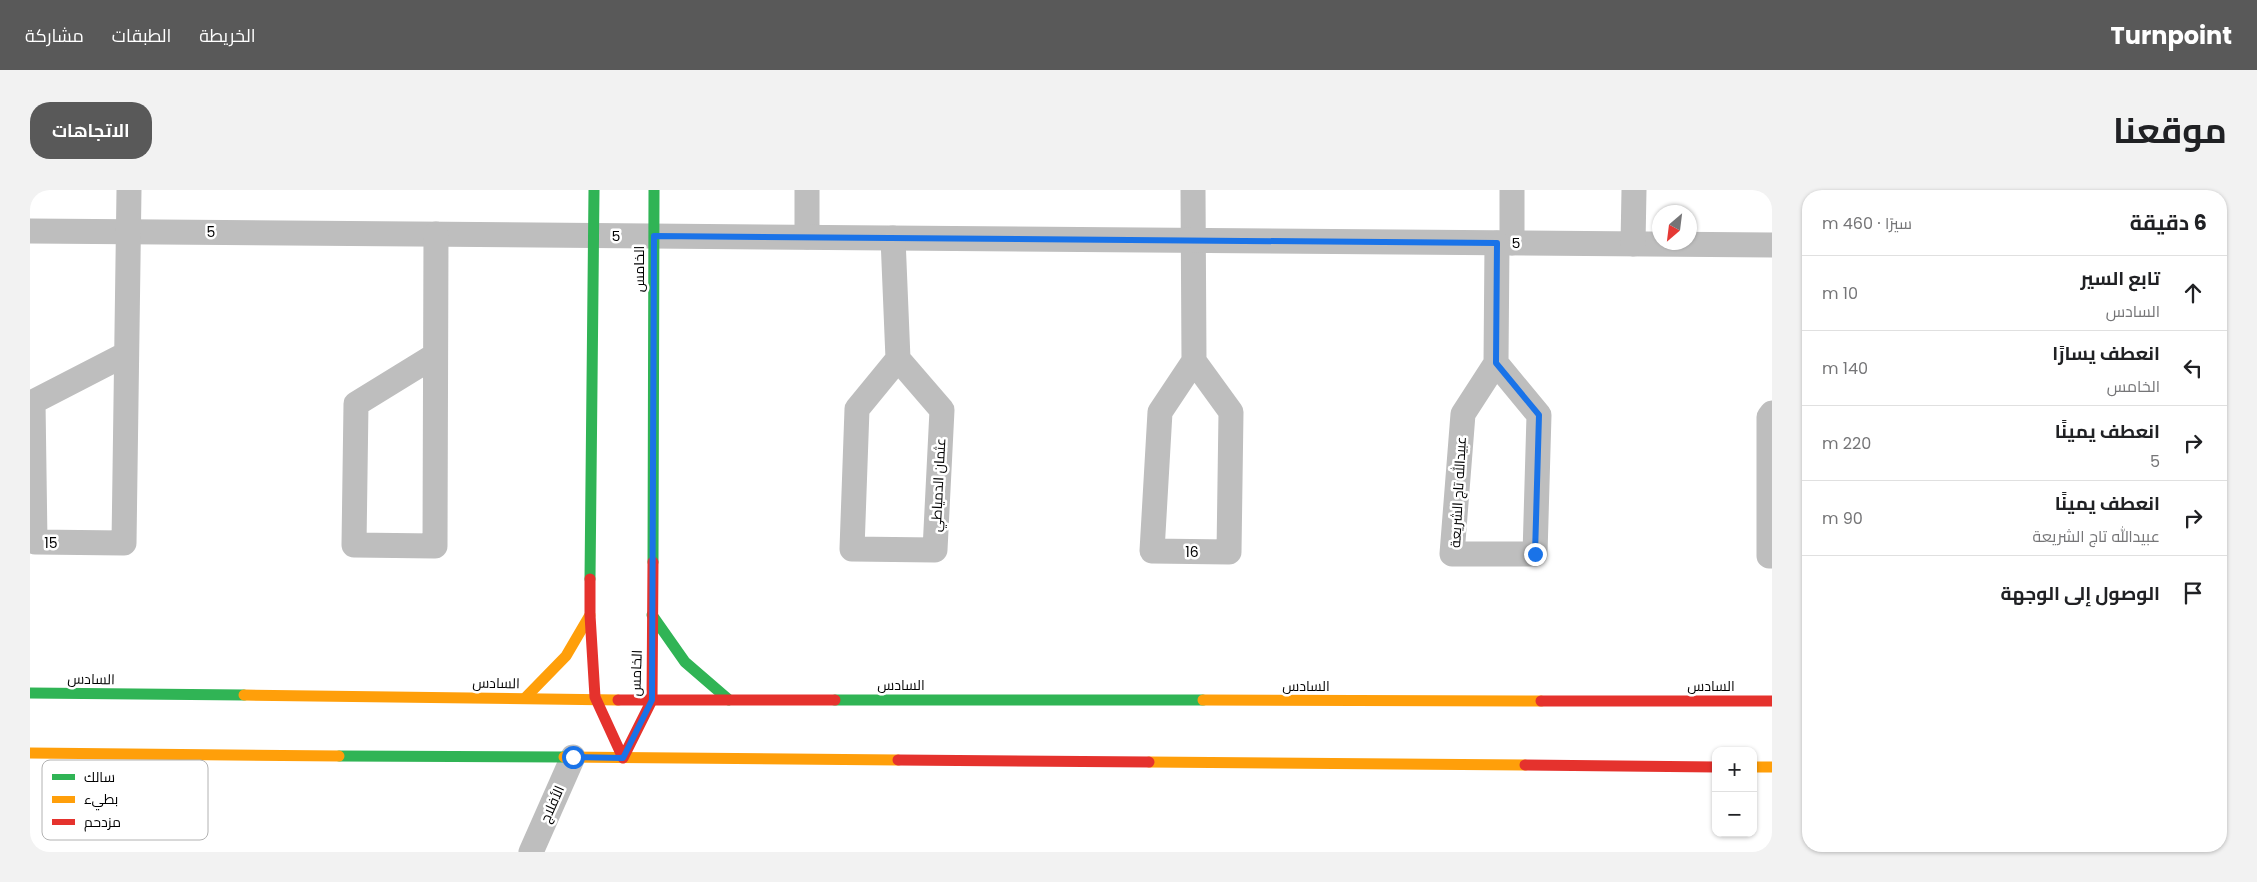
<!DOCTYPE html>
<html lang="ar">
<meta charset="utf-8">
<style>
:root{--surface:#fff;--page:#f2f2f2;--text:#202124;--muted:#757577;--line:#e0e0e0;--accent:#595959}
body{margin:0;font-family:Poppins,Cairo,sans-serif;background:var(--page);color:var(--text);direction:rtl}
.controls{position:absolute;right:15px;bottom:15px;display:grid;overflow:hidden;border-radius:10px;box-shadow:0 1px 4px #0004}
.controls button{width:45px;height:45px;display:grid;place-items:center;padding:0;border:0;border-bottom:1px solid var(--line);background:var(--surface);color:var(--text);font:25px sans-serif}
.compass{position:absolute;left:1622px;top:15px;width:45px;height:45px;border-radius:50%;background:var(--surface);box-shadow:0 1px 4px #0004;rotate:208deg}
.stop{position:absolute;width:15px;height:15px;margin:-11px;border:4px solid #1a73e8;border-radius:50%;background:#fff}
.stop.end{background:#1a73e8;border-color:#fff;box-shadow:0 1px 5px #0008}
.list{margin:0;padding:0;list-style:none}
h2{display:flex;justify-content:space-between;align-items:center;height:65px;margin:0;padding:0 20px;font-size:21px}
h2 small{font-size:16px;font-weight:400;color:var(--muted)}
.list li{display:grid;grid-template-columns:32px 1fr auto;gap:15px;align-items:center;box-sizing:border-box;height:75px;padding:0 20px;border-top:1px solid var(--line)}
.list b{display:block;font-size:19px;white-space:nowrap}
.list p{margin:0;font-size:16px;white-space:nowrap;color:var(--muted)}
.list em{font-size:16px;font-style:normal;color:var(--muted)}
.icon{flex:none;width:28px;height:28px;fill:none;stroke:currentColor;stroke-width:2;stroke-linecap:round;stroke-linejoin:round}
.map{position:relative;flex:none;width:1742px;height:662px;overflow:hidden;direction:ltr;border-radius:20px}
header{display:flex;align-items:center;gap:30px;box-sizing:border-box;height:70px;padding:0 25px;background:var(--accent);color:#fff}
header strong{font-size:24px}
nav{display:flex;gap:28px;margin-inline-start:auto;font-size:18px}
.intro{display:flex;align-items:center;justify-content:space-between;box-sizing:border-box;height:120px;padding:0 30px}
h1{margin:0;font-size:35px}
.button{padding:12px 22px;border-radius:20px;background:var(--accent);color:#fff;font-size:18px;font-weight:700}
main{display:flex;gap:30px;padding:0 30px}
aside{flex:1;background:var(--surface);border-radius:20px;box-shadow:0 1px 4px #0004}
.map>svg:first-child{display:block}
</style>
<header>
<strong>Turnpoint</strong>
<nav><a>الخريطة</a><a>الطبقات</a><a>مشاركة</a></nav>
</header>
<div class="intro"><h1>موقعنا</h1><a class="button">الاتجاهات</a></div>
<main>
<aside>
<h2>6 دقيقة<small>سيرًا · 460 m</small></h2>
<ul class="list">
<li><svg class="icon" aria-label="ahead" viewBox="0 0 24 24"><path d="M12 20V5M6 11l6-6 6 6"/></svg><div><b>تابع السير</b><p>السادس</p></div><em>10 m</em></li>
<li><svg class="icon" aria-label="left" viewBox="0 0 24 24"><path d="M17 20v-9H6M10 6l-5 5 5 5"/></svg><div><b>انعطف يسارًا</b><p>الخامس</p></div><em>140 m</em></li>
<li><svg class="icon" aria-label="right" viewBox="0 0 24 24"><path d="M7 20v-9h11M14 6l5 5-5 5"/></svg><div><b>انعطف يمينًا</b><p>5</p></div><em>220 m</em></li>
<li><svg class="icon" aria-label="right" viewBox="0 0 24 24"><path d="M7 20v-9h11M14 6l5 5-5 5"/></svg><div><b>انعطف يمينًا</b><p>عبيدالله تاج الشريعة</p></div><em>90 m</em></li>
<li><svg class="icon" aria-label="arrive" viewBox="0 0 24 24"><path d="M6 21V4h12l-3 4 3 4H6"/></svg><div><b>الوصول إلى الوجهة</b></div></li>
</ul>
</aside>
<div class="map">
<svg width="1742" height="662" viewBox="0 0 1742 662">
<rect width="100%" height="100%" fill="#fff"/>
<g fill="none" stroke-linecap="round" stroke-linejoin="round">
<g stroke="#bebebe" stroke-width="25">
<path d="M777,0V47"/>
<path d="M1163,0L1164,171L1130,222L1122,361L1199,362L1201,222L1164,171"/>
<path d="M0,41L1742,55"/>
<path d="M863,48L868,169L827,219L822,359L905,360L912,220L868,169"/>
<path d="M1482,53V0"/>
<path d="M1603,54L1604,0"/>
<path d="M96,164L3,212L5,352L94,353L99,0"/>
<path d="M404,166L326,214L324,355L405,356L406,44"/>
<path d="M1466,173L1509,225L1505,364H1422L1433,224L1466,173L1467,53"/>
<path d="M1742,223L1739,227V366H1742"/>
<path d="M501,662L543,567"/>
</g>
<g stroke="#30b455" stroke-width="11">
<path d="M623,372L624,0"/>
<path d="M560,389L564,0"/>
<path d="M622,425L655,472L699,510"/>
<path d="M0,503L214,505"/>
<path d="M805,510H1173"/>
<path d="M309,566L534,567"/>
</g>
<g stroke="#ff9f0a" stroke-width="11">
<path d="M214,505L588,510"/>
<path d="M495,508L536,466L560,425"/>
<path d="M1173,510L1511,511"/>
<path d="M0,563L309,566"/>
<path d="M534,567L868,570"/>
<path d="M1119,572L1495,575"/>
<path d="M1723,577H1742"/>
</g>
<g stroke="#e5322d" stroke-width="11">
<path d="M560,389V425L565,507L593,568L622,510L623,372"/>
<path d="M588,510H805"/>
<path d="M1511,511H1742"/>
<path d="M868,570L1119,572"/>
<path d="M1495,575L1686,577"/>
</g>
</g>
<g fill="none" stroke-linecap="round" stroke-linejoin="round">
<path stroke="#1a73e8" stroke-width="6" d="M543,567L593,568L622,510L624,46L1467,53L1466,173L1509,225L1505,364"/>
</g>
<g text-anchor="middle" stroke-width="5" stroke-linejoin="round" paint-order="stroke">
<g font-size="14" fill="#000" stroke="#fff">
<text x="181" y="47">5</text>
<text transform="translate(586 46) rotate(1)" y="5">5</text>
<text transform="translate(1486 53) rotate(1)" y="5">5</text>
<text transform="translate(609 79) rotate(-90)" y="5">الخامس</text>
<text transform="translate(908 295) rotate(-87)" y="5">عثمان الدمياطي</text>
<text transform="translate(1428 302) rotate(-87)" y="5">عبيدالله تاج الشريعة</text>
<text x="21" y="358">15</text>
<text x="1162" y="367">16</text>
<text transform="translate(606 483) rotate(-88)" y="5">الخامس</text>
<text transform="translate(61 489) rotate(1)" y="5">السادس</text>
<text transform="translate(466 493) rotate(1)" y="5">السادس</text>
<text x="871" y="500">السادس</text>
<text x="1276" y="501">السادس</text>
<text x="1681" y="501">السادس</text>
<text transform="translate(522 614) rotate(-66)" y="5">الأفلاج</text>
</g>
</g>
<rect x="12" y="570" width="166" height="80" rx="8" fill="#fff" stroke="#b2b2b2" stroke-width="1"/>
<rect x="22" y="584" width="23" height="6" fill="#30b455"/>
<rect x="22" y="606" width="23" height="7" fill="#ff9f0a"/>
<rect x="22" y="629" width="23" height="6" fill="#e5322d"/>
<g font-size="14" fill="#000">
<text x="54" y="592">سالك</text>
<text x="54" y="614">بطيء</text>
<text x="54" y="637">مزدحم</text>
</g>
</svg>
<div class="controls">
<button>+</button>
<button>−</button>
</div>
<svg class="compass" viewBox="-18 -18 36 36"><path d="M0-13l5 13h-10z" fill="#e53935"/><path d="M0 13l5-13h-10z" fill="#757577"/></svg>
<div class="stop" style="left:543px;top:567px"></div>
<div class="stop end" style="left:1505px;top:364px"></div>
</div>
</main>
